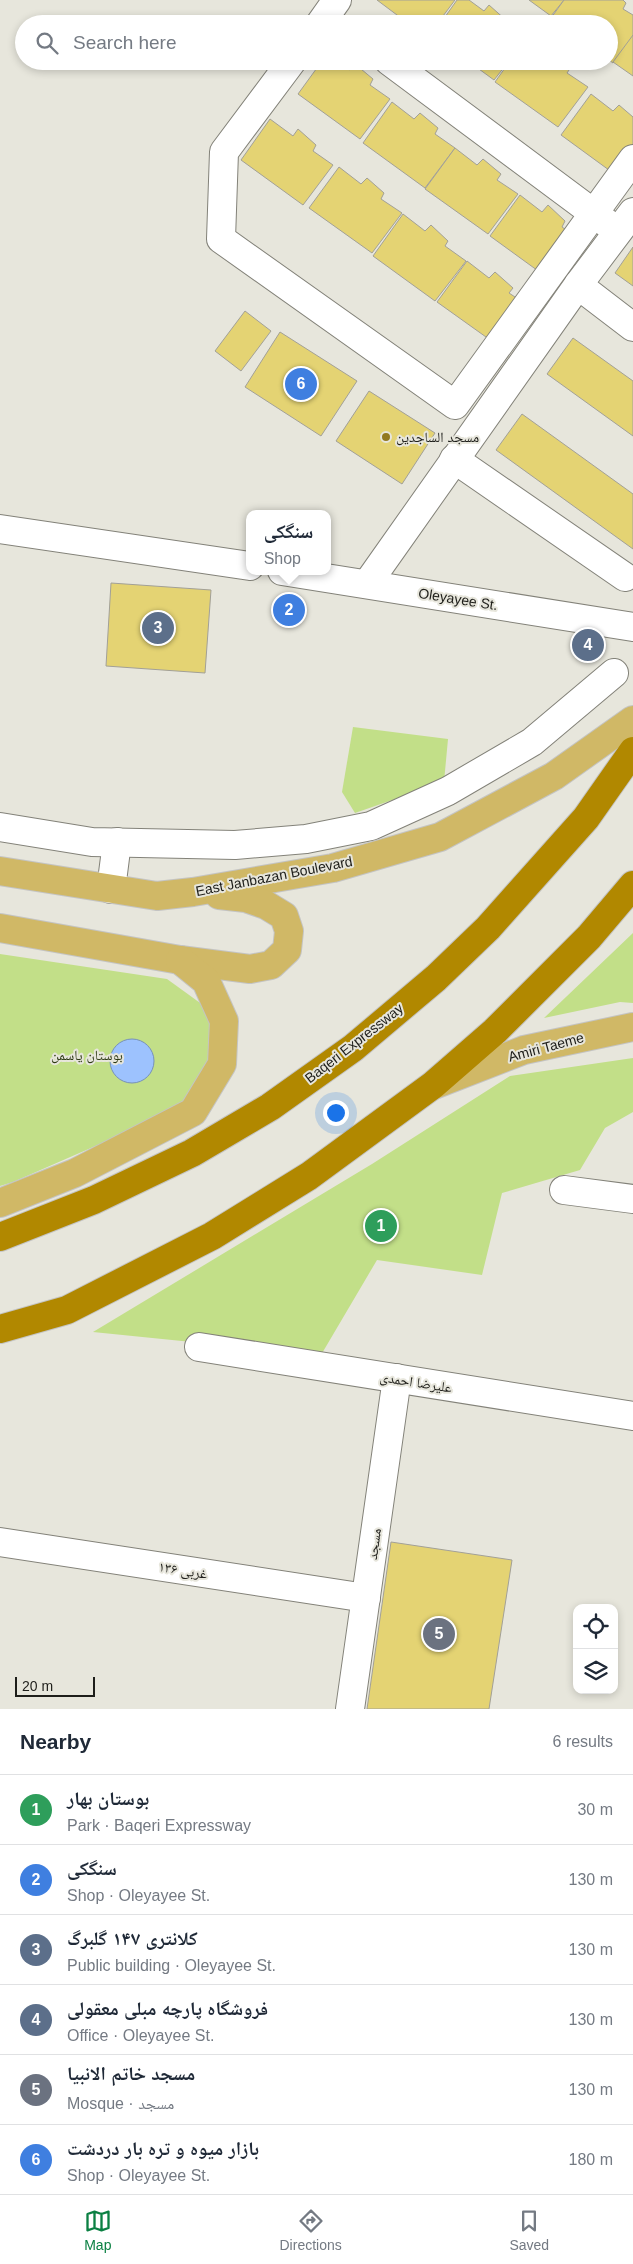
<!DOCTYPE html>
<meta charset="utf-8">
<style>
:root{--surface:#fff;--page:#f6f6f7;--text:#1f2937;--muted:#747a83;--line:#e0e1e3;--accent:#0b8043}
body{margin:0;font-family:Helvetica,"Noto Naskh Arabic",sans-serif;background:var(--page);color:var(--text)}
.controls{position:absolute;right:15px;bottom:15px;display:grid;overflow:hidden;border-radius:10px;box-shadow:0 2px 8px #0003}
.controls button{width:45px;height:45px;display:grid;place-items:center;padding:0;border:0;border-bottom:1px solid var(--line);background:var(--surface);color:var(--text);font:25px sans-serif}
.scale{position:absolute;left:15px;bottom:12px;width:80px;box-sizing:border-box;padding-left:5px;border:2px solid #1e1e1a;border-top:0;font-size:14px;line-height:18px;white-space:nowrap;color:#1e1e1a;-webkit-text-stroke:4px #e7e6dc;paint-order:stroke}
.you{position:absolute;left:335px;top:1112px;width:18px;height:18px;margin:-12px;border:4px solid #fff;border-radius:50%;background:#1a73e8;box-shadow:0 0 0 8px #1a73e833}
.badge{display:grid;place-items:center;width:32px;height:32px;border-radius:50%;background:var(--accent);color:#fff;font-size:16px;font-weight:700}
.pin{position:absolute;translate:-50% -50%;border:2px solid #fff;box-shadow:0 1px 5px #0006}
.popup{position:absolute;left:246px;top:510px;width:85px;height:65px;box-sizing:border-box;display:grid;place-content:center;border-radius:10px;background:var(--surface);filter:drop-shadow(0 1px 4px #0005);font-size:16px;white-space:nowrap;color:var(--muted)}
.popup b{font-size:19px;color:var(--text)}
.popup::after{content:'';position:absolute;left:50%;top:100%;margin-left:-10px;border:10px solid transparent;border-top-color:var(--surface)}
.list{margin:0;padding:0;list-style:none}
h2{display:flex;justify-content:space-between;align-items:center;height:65px;margin:0;padding:0 20px;font-size:21px}
h2 small{font-size:16px;font-weight:400;color:var(--muted)}
.list li{display:grid;grid-template-columns:32px 1fr auto;gap:15px;align-items:center;box-sizing:border-box;height:70px;padding:0 20px;border-top:1px solid var(--line)}
.list b{display:block;font-size:19px;white-space:nowrap}
.list p{margin:0;font-size:16px;white-space:nowrap;color:var(--muted)}
.list em{font-size:16px;font-style:normal;color:var(--muted)}
.icon{flex:none;width:28px;height:28px;fill:none;stroke:currentColor;stroke-width:2;stroke-linecap:round;stroke-linejoin:round}
.map{position:relative;flex:none;width:633px;height:1709px;overflow:hidden}
.search{position:absolute;background:var(--surface);box-shadow:0 2px 8px #0003;left:15px;right:15px;top:15px;height:55px;display:flex;align-items:center;gap:12px;box-sizing:border-box;padding:0 18px;border-radius:28px;color:var(--muted);font-size:19px}
.sheet{height:485px;background:var(--surface)}
nav{display:flex;justify-content:space-around;align-items:center;box-sizing:border-box;height:70px;border-top:1px solid var(--line);background:var(--surface);font-size:14px;color:var(--muted)}
nav a{display:grid;justify-items:center;gap:2px}
nav .on{color:var(--accent)}
.map>svg:first-child{display:block}
</style>
<div class="map">
<svg width="633" height="1709" viewBox="0 0 633 1709">
<rect width="100%" height="100%" fill="#e7e6dc"/>
<g fill="#c2df88">
<path d="M353,727L448,739L444,782L355,813L342,792Z"/>
<path d="M633,933V1003L620,1002L544,1018Z"/>
<path d="M0,954L167,979L214,1013L228,1049L178,1110L13,1182L0,1186Z"/>
<path d="M633,1058V1112L605,1128L580,1170L502,1193L482,1275L377,1260L321,1355L93,1332L372,1164L510,1076Z"/>
</g>
<circle fill="#9dc2fe" stroke="#7791ba" cx="132" cy="1061" r="22"/>
<g fill="#e4d373" stroke="#a2a097">
<path d="M377,0H455L437,24H409Z"/>
<path d="M457,0H469L484,11L489,5L507,21L505,24H440Z"/>
<path d="M529,0H564L551,16Z"/>
<path d="M564,0H623L626,3L623,9L633,15V37L613,63L609,60V24H560L551,18Z"/>
<path d="M633,35V76L613,62Z"/>
<path d="M322,61H338L350,70L355,64L373,79L370,85L390,99L360,139L298,94Z"/>
<path d="M468,61H509L494,80Z"/>
<path d="M510,61H564L571,67L567,73L588,87L558,127L495,82Z"/>
<path d="M591,94L613,111L619,105L633,117V168L624,181L561,135Z"/>
<path d="M392,102L414,119L420,113L438,128L435,134L455,148L425,188L363,143Z"/>
<path d="M270,119L293,136L298,129L316,145L313,151L333,165L303,205L241,160Z"/>
<path d="M455,148L477,165L483,159L501,174L497,180L518,194L488,234L425,189Z"/>
<path d="M339,167L361,184L367,178L384,193L381,199L402,213L372,253L309,208Z"/>
<path d="M520,195L542,212L548,205L565,221L562,227L582,241L552,281L490,236Z"/>
<path d="M403,214L425,231L431,225L448,241L445,246L466,261L435,301L373,256Z"/>
<path d="M633,247V286L615,273Z"/>
<path d="M467,261L489,278L495,272L513,288L509,293L530,307L500,347L437,302Z"/>
<path d="M245,311L271,331L241,371L215,351Z"/>
<path d="M280,332L357,381L321,436L245,387Z"/>
<path d="M573,338L633,381V436L547,374Z"/>
<path d="M369,391L435,433L402,484L336,441Z"/>
<path d="M522,414L633,494V549L496,450Z"/>
<path d="M111,583L211,590L205,673L106,666Z"/>
<path d="M391,1542L512,1560L489,1709H367Z"/>
</g>
<g fill="none" stroke-linecap="round" stroke-linejoin="round">
<g stroke="#838279" stroke-width="30">
<g id="minor">
<path d="M320,24L337,0"/>
<path d="M292,61L224,152L221,239L455,405L633,159"/>
<path d="M389,61L608,224"/>
<path d="M578,285L633,327"/>
<path d="M454,459L625,577"/>
<path d="M0,529L250,566"/>
<path d="M282,571L633,627"/>
<path d="M367,584L578,285L633,212"/>
<path d="M0,827L92,842L235,845L306,839L371,826L448,791L532,742L614,673"/>
<path d="M111,889L117,842"/>
<path d="M564,1190L633,1199"/>
<path d="M199,1347L633,1416"/>
<path d="M0,1542L366,1598"/>
<path d="M350,1709L397,1378"/>
</g>
</g>
<g stroke="#c4c4c3" stroke-width="30">
<g id="major">
<path d="M0,871L157,896L193,892L333,868L440,837L554,776L633,720"/>
<path d="M0,928L180,960L250,969L271,965L287,950L289,931L284,916L266,905L246,898L219,895"/>
<path d="M434,1085L524,1050L633,1027"/>
<path d="M0,1203L75,1173L193,1112L222,1064L224,1021L206,981L180,960"/>
</g>
</g>
<g stroke="#c4c4c3" stroke-width="30">
<g id="highway">
<path d="M0,1237L94,1200L192,1153L270,1107L353,1048L436,978L488,928L586,818L633,751"/>
<path d="M0,1329L67,1310L212,1236L309,1176L433,1085L495,1031L589,937L633,885"/>
</g>
</g>
<use href="#minor" stroke="#fff" stroke-width="28"/>
<use href="#major" stroke="#d0b866" stroke-width="28"/>
<use href="#highway" stroke="#b18800" stroke-width="28"/>
</g>
<circle fill="#927920" stroke="#e7e6dc" stroke-width="2" cx="386" cy="437" r="5"/>
<g text-anchor="middle" stroke-width="4" stroke-linejoin="round" paint-order="stroke">
<g font-size="14" fill="#1e1e1a" stroke="#e7e6dc" text-anchor="start">
<text x="396" y="442">مسجد الساجدین</text>
</g>
<g font-size="14" fill="#1e1e1a" stroke="#e7e6dc">
<text transform="translate(458 599) rotate(9)" y="5">Oleyayee St.</text>
<text transform="translate(274 876) rotate(-11)" y="5">East Janbazan Boulevard</text>
<text transform="translate(354 1043) rotate(-38)" y="5">Baqeri Expressway</text>
<text transform="translate(546 1047) rotate(-15)" y="5">Amiri Taeme</text>
<text transform="translate(416 1382) rotate(9)" y="5">علیرضا احمدی</text>
<text transform="translate(374 1544) rotate(-82)" y="5">مسجد</text>
<text transform="translate(183 1570) rotate(9)" y="5">۱۳۶ غربی</text>
</g>
<g font-size="14" fill="#2e3a15" stroke="#e7e6dc">
<text x="87" y="1060">بوستان یاسمن</text>
</g>
</g>
</svg>
<div class="controls">
<button><svg class="icon" aria-label="locate" viewBox="0 0 24 24"><circle cx="12" cy="12" r="6"/><path d="M12 2v4M12 18v4M2 12h4M18 12h4"/></svg></button>
<button><svg class="icon" aria-label="layers" viewBox="0 0 24 24"><path d="M12 4l9 5-9 5-9-5zM3 14l9 5 9-5"/></svg></button>
</div>
<div class="scale">20 m</div>
<div class="you"></div>
<div class="pin badge" style="left:381px;top:1226px;background:#2e9e5b">1</div>
<div class="pin badge" style="left:289px;top:610px;background:#3f7fe0">2</div>
<div class="popup"><b>سنگکی</b>Shop</div>
<div class="pin badge" style="left:158px;top:628px;background:#5c6f8a">3</div>
<div class="pin badge" style="left:588px;top:645px;background:#5c6f8a">4</div>
<div class="pin badge" style="left:439px;top:1634px;background:#6b7280">5</div>
<div class="pin badge" style="left:301px;top:384px;background:#3f7fe0">6</div>
<div class="search"><svg class="icon" aria-label="search" viewBox="0 0 24 24"><circle cx="10" cy="10" r="6"/><path d="M15 15l6 6"/></svg>Search here</div>
</div>
<section class="sheet">
<h2>Nearby<small>6 results</small></h2>
<ul class="list">
<li><span class="badge" style="background:#2e9e5b">1</span><div><b>بوستان بهار</b><p>Park · Baqeri Expressway</p></div><em>30 m</em></li>
<li><span class="badge" style="background:#3f7fe0">2</span><div><b>سنگکی</b><p>Shop · Oleyayee St.</p></div><em>130 m</em></li>
<li><span class="badge" style="background:#5c6f8a">3</span><div><b>کلانتری ۱۴۷ گلبرگ</b><p>Public building · Oleyayee St.</p></div><em>130 m</em></li>
<li><span class="badge" style="background:#5c6f8a">4</span><div><b>فروشگاه پارچه مبلی معقولی</b><p>Office · Oleyayee St.</p></div><em>130 m</em></li>
<li><span class="badge" style="background:#6b7280">5</span><div><b>مسجد خاتم الانبیا</b><p>Mosque · مسجد</p></div><em>130 m</em></li>
<li><span class="badge" style="background:#3f7fe0">6</span><div><b>بازار میوه و تره بار دردشت</b><p>Shop · Oleyayee St.</p></div><em>180 m</em></li>
</ul>
</section>
<nav>
<a class="on"><svg class="icon" aria-label="map" viewBox="0 0 24 24"><path d="M3 6l6-2 6 2 6-2v14l-6 2-6-2-6 2zM9 4v14M15 6v14"/></svg>Map</a>
<a><svg class="icon" aria-label="directions" viewBox="0 0 24 24"><path d="M12 3l9 9-9 9-9-9zM9 14v-3h6M13 9l2 2-2 2"/></svg>Directions</a>
<a><svg class="icon" aria-label="saved" viewBox="0 0 24 24"><path d="M7 4h10v16l-5-4-5 4z"/></svg>Saved</a>
</nav>
